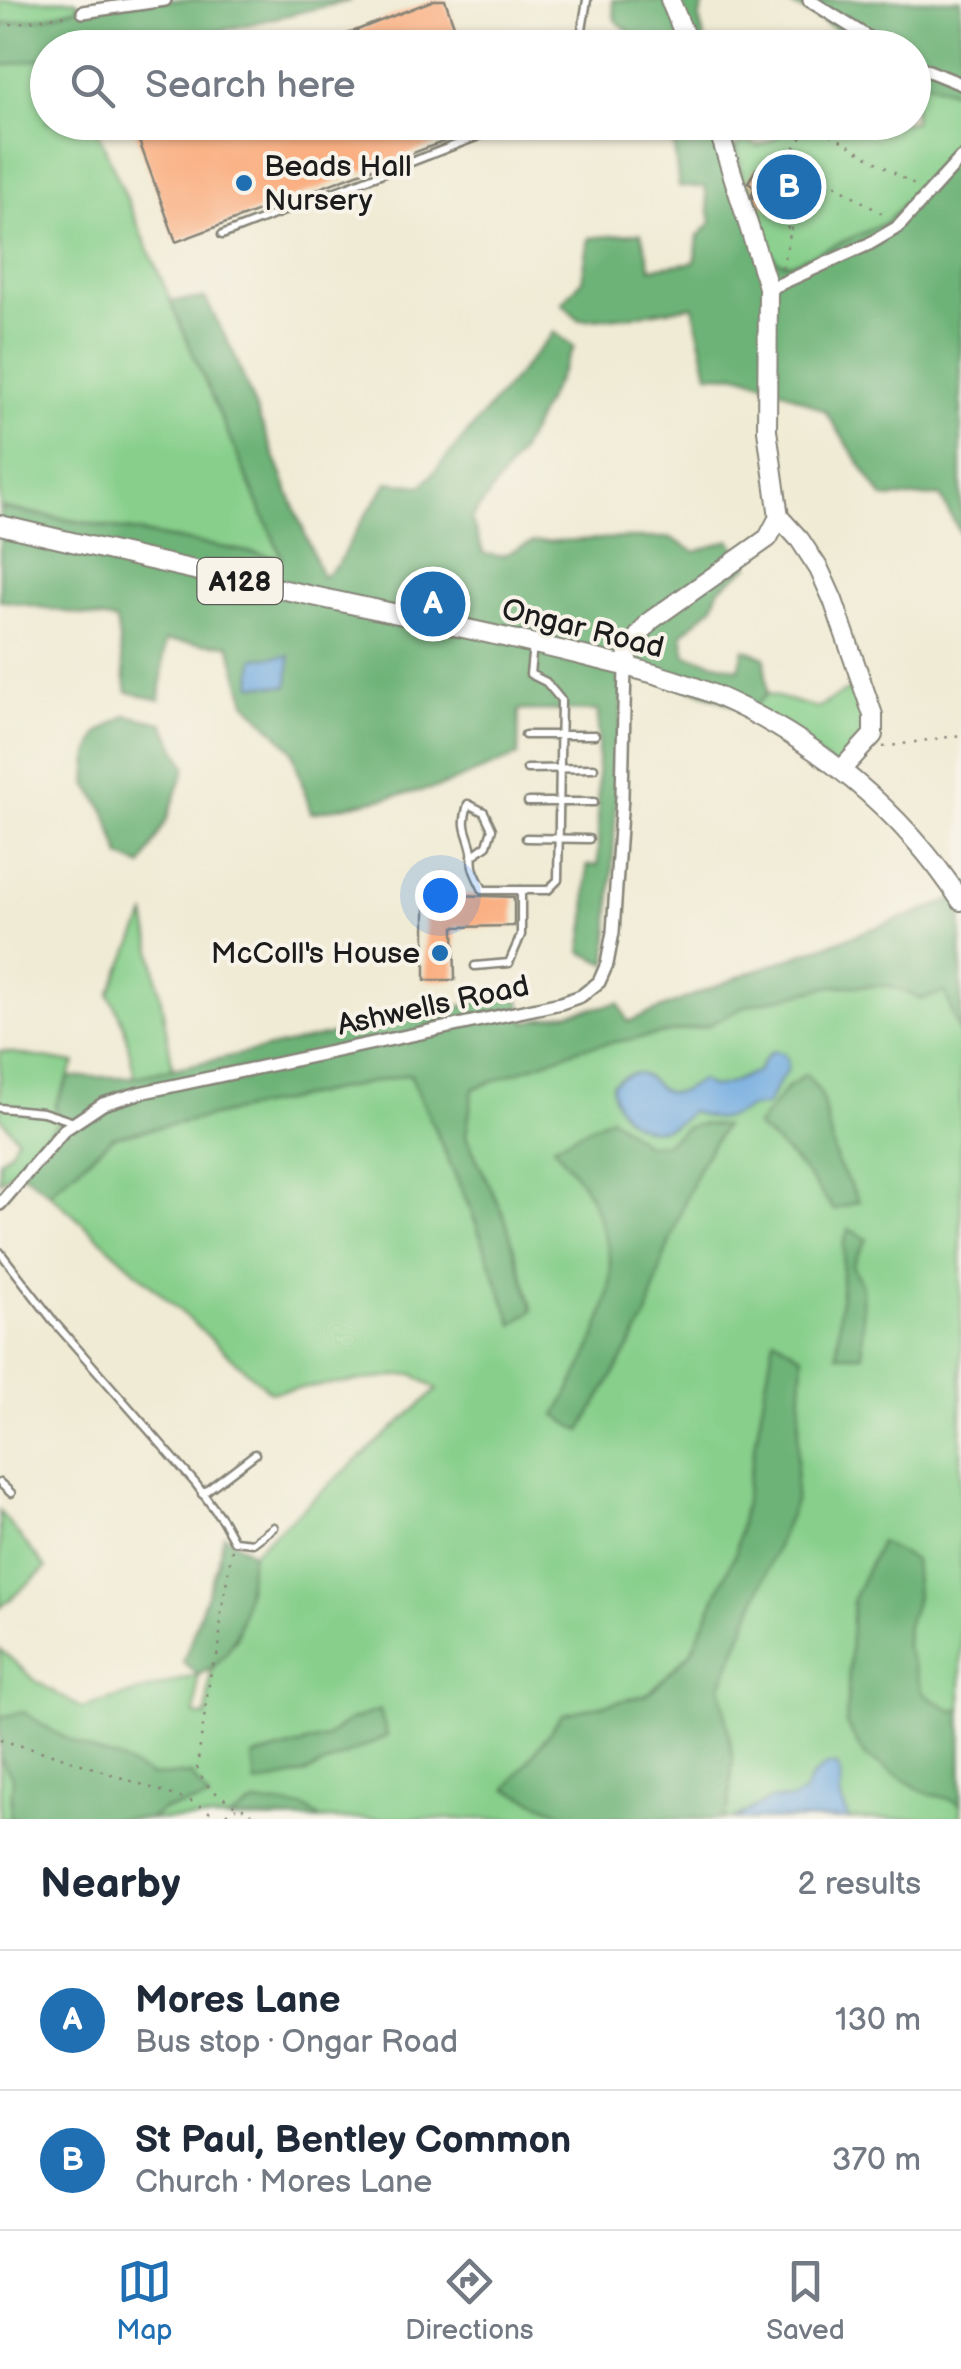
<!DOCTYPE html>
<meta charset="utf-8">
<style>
:root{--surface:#fff;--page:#f6f6f7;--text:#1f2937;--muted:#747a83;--line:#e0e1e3;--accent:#1f6fb2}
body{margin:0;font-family:"Balsamiq Sans",sans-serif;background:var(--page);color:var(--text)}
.you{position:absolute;left:440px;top:895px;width:35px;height:35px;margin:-25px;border:8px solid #fff;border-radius:50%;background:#1a73e8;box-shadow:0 0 0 15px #1a73e833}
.badge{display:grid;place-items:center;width:65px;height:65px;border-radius:50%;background:var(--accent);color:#fff;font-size:32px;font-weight:700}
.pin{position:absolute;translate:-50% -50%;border:5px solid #fff;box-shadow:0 2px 10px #0006}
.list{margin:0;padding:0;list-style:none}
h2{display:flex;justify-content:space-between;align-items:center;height:130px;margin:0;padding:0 40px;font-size:42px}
h2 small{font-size:32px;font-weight:400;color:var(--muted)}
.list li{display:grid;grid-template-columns:65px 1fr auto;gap:30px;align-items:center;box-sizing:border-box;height:140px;padding:0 40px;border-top:2px solid var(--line)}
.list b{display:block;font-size:38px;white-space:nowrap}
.list p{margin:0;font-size:32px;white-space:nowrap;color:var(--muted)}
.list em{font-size:32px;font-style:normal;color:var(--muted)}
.icon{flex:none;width:55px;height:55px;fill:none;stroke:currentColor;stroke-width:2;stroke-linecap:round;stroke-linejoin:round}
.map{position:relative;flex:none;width:961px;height:1819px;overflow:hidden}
.search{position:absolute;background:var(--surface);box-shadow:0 2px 8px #0004;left:30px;right:30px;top:30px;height:110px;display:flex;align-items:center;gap:25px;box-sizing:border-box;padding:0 35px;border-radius:55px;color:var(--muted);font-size:38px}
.sheet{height:410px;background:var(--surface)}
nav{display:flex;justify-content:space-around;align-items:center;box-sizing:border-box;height:140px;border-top:2px solid var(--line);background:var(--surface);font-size:28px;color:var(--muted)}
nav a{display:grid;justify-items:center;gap:5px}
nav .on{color:var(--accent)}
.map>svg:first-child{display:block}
</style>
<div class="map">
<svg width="961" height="1819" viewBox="0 0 961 1819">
<rect width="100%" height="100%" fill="#f7f3e8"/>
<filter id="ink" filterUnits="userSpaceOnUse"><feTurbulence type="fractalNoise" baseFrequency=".01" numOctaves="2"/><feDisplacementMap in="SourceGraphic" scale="20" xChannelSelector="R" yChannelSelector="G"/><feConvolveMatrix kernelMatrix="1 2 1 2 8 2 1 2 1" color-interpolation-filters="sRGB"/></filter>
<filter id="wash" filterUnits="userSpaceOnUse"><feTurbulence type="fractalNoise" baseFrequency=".0048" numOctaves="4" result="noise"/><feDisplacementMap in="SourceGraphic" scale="40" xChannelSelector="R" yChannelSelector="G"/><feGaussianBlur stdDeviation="2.25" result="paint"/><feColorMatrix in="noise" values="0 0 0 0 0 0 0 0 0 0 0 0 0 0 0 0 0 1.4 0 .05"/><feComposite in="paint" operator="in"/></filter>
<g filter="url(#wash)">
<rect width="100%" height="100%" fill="#f0ebd4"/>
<g fill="#87cf8b" stroke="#527654" stroke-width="2.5">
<path d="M0,0H76L81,8L48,48V122L94,123L282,558L0,507Z"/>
<path d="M914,78L961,94V146L931,173L886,223L791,264L778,261L771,254L745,187L737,147L744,139L758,146L773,140L790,123L914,122Z"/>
<path d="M862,682L874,725L841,770L748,711L767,694L817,708Z"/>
<path d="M959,898L961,901V1819H0V1649L36,1681L81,1708L198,1675L195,1715L206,1717L211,1670L237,1638L252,1553L437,1390L413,1374L270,1392L49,1193L113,1137L410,1074L473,1216L511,1318L424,1071L628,1022L746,974Z"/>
<path d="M146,915L173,1069L135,1077L124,1026L109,994Z"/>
<path d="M0,1051L75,1063L55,1106L60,1120L16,1168L0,1181V1160L11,1150L17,1138L0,1117Z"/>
<path d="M0,1512L46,1568L0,1608Z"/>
</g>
<g fill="#6db277" stroke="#44674a" stroke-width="2.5">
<path d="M103,0H352L221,31L117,47L48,48L47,58L0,66V24L46,17Z"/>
<path d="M612,0H705L699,18L706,47H641L635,36L615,20Z"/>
<path d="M781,0H961V94L914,78V48L860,47L818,18Z"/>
<path d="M671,123H716L722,143L737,147L745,187L771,254L778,261L791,264L886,223L931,173L961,146V535L940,496L883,498L825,411L774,386L742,375L708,374L693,306L631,316L579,320L562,303L582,280L589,238L641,233L651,268L695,262L698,236L711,223L705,187H679Z"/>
<path d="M205,298L234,354L322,577L337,565L360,524L388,482L422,486L554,332L574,347L519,454L471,519L484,554L501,556L533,542L625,538H671L695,552L730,540L749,566L719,589L713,606L682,634L686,655L739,669L744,649L765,657L767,694L748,711L646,671L623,685L607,964L581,952L586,919L587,866L598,865V711L519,710L518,756L440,787L311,813L292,750L246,702L229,645L165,641L160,700L127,692L116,621L0,600V508L282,558L170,301Z"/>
<path d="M126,715L163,723L186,767L167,819L142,866L121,857L105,811L87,784L89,754L98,734Z"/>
<path d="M959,898L961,901V1038L945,992L922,999L890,986H832L746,1006L707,1026L581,1048L473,1089L466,1136L505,1218L533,1310L513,1325L473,1215L410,1074L113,1137L49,1193L16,1168L60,1120L55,1106L69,1077H135L518,994L525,1022L619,1003L628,1022L746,974Z"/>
<path d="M806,1074L821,1094L837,1162L859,1201L834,1210C811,1179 788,1150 756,1127L787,1088Z"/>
<path d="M611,1117L645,1144L666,1143L687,1127L701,1124L724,1126L701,1163L684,1203L662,1263L646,1319L581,1431L556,1416C579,1372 609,1322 611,1271C611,1257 602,1224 596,1211C587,1186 569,1166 553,1146Z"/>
<path d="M849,1229L867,1239L852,1265L862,1286L863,1355H837L844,1242Z"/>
<path d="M774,1338L803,1356L795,1502L721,1686L733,1758L729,1807L723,1819H574L507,1789L563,1714L647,1695L691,1652L736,1551Z"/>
<path d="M224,1535L252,1553C245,1596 245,1656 198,1675L183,1662L217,1565Z"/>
<path d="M880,1542L914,1560L917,1596L907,1626L906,1646L923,1693L953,1711L961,1709V1806L956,1801L924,1792L864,1755L846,1724L853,1599Z"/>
<path d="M380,1710L387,1736L304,1774L256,1785L253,1757L325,1738L350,1720Z"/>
<path d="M24,1712L54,1732L97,1753L116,1758L151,1776L191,1774L209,1800L163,1810L149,1819H10L13,1778L0,1758V1721L3,1716Z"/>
<path d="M255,1803L304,1807L322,1819H228Z"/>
</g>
<g fill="#70aae0" stroke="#46637e" stroke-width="2.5">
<path d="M290,656L288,686L252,685L254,658Z"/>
<path d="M773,1051L783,1053L788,1061L787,1071C777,1082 774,1095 765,1106C742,1106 749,1111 732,1116C717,1122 705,1117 690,1111C663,1147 613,1126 612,1084C652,1053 649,1099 678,1092C685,1090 694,1084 700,1080L711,1087C733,1086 739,1076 757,1072L767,1056Z"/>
<path d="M827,1765L838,1766L841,1776L840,1796L849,1819H733L772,1799L792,1800L804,1792L811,1778Z"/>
</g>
<g id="blocks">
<g fill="#fab083">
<path d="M434,0H445L462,48H311Z"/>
<path d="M132,122H492L493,123L176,242Z"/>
<path d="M794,153L816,165L784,217L753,198L752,194L755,188L748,182L756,169L777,182Z"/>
<path d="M433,874H445V888H457V895L514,897V926L454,927L455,980H425V890H434Z"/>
</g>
</g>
</g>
<g filter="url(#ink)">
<use href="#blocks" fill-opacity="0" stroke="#868478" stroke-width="2.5"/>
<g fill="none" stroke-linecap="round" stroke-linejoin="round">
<g stroke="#868478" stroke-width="11">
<g id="lane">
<path d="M579,48L587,0"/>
<path d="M222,235L515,122"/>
<path d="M525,735H595"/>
<path d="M527,769L594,768"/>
<path d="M528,802H594"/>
<path d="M526,838L589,839"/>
<path d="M472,856L487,845L492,829L484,812L468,804C461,830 467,828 472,851C473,856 472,862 473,867C475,875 480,883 483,890H548L558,880L561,700L546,682L530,674L533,645"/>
<path d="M475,966L509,963L521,935V890"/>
<path d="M0,1108L43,1112L74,1122"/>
<path d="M0,1252L55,1323L196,1484L223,1521L234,1541L253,1543L274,1527"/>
<path d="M0,1483L11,1493"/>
<path d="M202,1494L255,1454"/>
</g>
</g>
<g stroke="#868478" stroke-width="16">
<g id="street">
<path d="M809,0L885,48"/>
<path d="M83,12L165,0"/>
<path d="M914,65L961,84"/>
<path d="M768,287L778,285L869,244L898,227L961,158"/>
<path d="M0,1204L64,1130L103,1104L139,1093L561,1003L581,996L599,982L607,964L613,932L622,797L625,666"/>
</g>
</g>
<g stroke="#868478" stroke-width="22">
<g id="secondary">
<path d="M670,0L690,48"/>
<path d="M716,122L768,287L767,430L779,517L800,540L819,569L833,600L873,715V735L841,770"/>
<path d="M625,666L630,647L650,621L768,538L779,517"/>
</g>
</g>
<g stroke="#868478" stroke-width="22">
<path id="primary" d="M0,525C118,553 236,580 355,605C432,621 508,637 584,656C628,667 673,677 715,695C814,738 902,810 961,901"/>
</g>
<g stroke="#868478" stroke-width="2.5" stroke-dasharray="2.5 8" stroke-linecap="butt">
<path d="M0,26L72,14"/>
<path d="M826,179L887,217"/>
<path d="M761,209L791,230L782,269"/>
<path d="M791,230L825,178C821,160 804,161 795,147L812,123L916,186"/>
<path d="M883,747L961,735"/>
<path d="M232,1550L221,1613L219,1651L211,1670L197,1767L204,1782L215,1792L237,1807L246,1809L258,1819"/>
<path d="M0,1740L55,1755L196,1803L218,1818L236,1808"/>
</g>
<use href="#lane" stroke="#fff" stroke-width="6"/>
<use href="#street" stroke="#fff" stroke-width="11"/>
<use href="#secondary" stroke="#fff" stroke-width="18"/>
<use href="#primary" stroke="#fff" stroke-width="18"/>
</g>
</g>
<g fill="#1f6fb2" stroke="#f7f3e8" stroke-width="4">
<circle cx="244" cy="183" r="10"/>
<circle cx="440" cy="953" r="10"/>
</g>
<g text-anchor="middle" stroke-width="8" stroke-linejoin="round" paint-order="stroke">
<rect fill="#f7f3e8" stroke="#5e5c59" stroke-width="2.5" x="197.5" y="558" width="85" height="46" rx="8"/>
<g font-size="28" font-weight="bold" fill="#1c1c1c">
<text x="240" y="591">A128</text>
</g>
<g font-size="30" fill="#1c1c1c" stroke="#f7f3e8" text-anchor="start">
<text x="264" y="176">Beads Hall<tspan x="264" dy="34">Nursery</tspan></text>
<text x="420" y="963" text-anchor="end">McColl's House</text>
</g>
<g font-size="30" fill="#1c1c1c" stroke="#f7f3e8">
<text transform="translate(583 628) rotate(14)" y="10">Ongar Road</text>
<text transform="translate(433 1005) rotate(-12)" y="10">Ashwells Road</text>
</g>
</g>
</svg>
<div class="you"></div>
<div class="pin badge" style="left:433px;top:604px">A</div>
<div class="pin badge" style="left:789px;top:187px">B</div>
<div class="search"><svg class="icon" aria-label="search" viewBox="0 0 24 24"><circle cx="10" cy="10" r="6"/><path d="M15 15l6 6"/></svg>Search here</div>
</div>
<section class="sheet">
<h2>Nearby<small>2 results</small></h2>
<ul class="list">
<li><span class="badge">A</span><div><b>Mores Lane</b><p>Bus stop · Ongar Road</p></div><em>130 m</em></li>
<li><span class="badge">B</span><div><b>St Paul, Bentley Common</b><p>Church · Mores Lane</p></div><em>370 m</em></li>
</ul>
</section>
<nav>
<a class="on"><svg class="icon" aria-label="map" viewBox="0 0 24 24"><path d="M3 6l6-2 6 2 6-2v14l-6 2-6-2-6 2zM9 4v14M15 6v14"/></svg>Map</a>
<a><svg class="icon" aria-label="directions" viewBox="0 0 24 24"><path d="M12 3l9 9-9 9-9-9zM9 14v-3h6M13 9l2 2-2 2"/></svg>Directions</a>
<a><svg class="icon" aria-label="saved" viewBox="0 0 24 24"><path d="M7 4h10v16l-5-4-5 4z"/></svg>Saved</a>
</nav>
